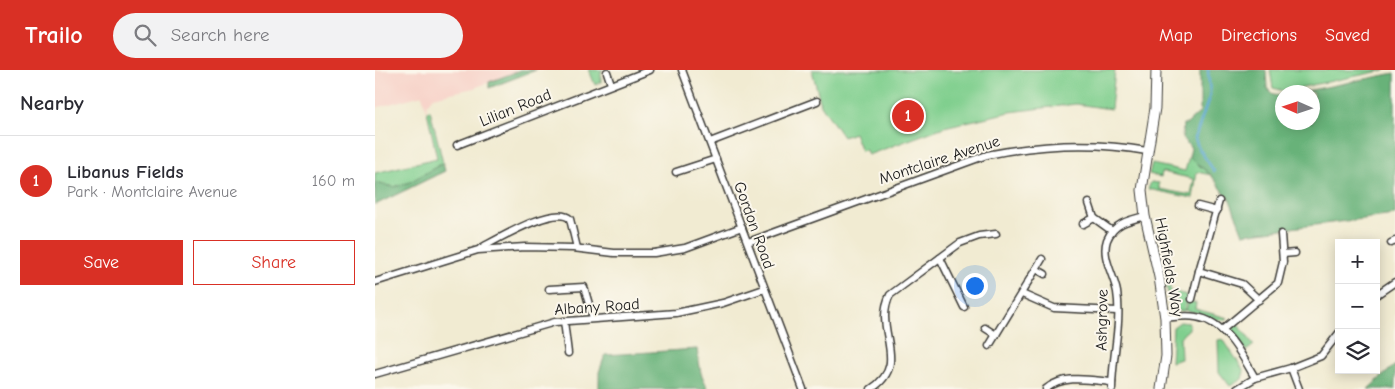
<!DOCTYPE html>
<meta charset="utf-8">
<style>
:root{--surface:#fff;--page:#f2f2f3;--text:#2b2b33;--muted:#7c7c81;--line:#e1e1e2;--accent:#d93025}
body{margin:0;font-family:"Comic Neue",sans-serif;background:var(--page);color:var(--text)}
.controls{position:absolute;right:15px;bottom:15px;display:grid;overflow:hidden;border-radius:0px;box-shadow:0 2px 12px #0003}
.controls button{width:45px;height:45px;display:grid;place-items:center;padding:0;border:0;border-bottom:1px solid var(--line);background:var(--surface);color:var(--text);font:25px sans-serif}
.compass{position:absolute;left:900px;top:15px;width:45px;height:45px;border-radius:50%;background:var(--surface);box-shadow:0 2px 12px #0003;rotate:273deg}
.you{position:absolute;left:599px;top:215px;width:18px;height:18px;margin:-12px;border:4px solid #fff;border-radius:50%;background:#1a73e8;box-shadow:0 0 0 8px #1a73e833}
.badge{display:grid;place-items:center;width:32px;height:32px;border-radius:50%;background:var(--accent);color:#fff;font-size:16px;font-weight:700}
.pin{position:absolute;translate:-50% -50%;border:2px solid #fff;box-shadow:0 1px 5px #0006}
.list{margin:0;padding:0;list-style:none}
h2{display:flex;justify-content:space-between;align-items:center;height:65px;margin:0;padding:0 20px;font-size:21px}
h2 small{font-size:16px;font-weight:400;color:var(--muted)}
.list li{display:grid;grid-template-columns:32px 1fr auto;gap:15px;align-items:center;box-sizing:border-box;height:90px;padding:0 20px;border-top:1px solid var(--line)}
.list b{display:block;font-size:19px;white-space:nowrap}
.list p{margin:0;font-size:16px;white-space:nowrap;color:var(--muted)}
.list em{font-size:16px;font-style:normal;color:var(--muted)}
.actions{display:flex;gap:10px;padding:15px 20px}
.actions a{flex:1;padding:11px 0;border:1px solid var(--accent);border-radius:0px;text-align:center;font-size:18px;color:var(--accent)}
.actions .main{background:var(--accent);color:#fff}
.icon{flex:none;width:28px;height:28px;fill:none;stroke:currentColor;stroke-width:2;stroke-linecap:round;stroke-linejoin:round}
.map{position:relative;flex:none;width:1020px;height:319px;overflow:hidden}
header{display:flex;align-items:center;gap:30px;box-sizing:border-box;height:70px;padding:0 25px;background:var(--accent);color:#fff}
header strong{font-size:24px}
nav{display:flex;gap:28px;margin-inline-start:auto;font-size:18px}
.search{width:350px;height:45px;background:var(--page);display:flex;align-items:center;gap:12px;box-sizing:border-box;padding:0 18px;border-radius:28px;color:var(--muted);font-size:19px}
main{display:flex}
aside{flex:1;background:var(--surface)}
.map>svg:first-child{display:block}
</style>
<header>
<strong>Trailo</strong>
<div class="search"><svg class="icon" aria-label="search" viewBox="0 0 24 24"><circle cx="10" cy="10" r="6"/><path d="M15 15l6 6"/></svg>Search here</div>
<nav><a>Map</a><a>Directions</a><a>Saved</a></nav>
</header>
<main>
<aside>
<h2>Nearby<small></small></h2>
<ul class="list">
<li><span class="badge">1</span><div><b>Libanus Fields</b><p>Park · Montclaire Avenue</p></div><em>160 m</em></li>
</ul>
<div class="actions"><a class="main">Save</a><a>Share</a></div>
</aside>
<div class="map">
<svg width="1020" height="319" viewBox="0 0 1020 319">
<rect width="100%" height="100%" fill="#fbf7ec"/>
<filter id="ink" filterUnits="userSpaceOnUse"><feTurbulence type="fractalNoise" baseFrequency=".02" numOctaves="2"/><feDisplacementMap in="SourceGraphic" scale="10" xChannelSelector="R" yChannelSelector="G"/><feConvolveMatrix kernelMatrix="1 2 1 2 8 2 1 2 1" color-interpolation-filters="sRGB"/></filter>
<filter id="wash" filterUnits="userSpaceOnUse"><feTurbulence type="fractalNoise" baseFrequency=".0096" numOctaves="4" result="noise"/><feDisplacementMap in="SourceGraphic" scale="20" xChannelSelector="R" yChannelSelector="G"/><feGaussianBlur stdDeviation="1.12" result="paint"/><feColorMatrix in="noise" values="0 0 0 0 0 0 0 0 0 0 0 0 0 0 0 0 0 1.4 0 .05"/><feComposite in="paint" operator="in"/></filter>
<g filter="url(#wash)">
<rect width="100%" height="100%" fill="#f1ebd2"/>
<path fill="#f7d1c7" d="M0,0H146L99,18L58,27L52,34V41L47,25L0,38Z"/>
<g fill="#80cf8e" stroke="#4e7655">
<path d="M214,0H228L226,1V12L220,15Z"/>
<path d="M437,0H740L736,39L701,34L635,42L569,57L493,85L491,80L486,81L479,63L468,67L446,35Z"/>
<path d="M895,0H1011L908,21L898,18Z"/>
<path d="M55,40L68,93L35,112L19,117L0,113V103L62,88L52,41Z"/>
<path d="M814,87L836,105L822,102L818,128L773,119L776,112L784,113V119L816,125L819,109L787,102L786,107L774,104L777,94L810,101Z"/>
<path d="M788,197L796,221L812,225L809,241H803L795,235Z"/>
<path d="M813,231L821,233L820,239L853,248C843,255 826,241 811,241Z"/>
<path d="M805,252L814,253V259L805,267L806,289L796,292L798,257Z"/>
<path d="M862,253L879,275L871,281L857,260Z"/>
<path d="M848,269L869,301L867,309L855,316L844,302L843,270Z"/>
</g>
<g fill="#68b279" stroke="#42674a">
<path d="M146,0H161L114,18V12Z"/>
<path d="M825,0H891L892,18L898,25H907L908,52H938V22H926L1020,3V145L868,164L855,130L836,105L814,87L816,78L807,68L808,54H812L825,42Z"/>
<path d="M68,93L70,101L0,135V113L19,117L35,112Z"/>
<path d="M322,279L326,303L333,319H224V302L230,285Z"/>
<path d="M1020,295V319H993Z"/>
</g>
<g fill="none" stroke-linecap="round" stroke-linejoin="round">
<path stroke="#55a5cf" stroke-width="2.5" d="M833,0L835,25L820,68L823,77L839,101"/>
</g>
</g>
<g filter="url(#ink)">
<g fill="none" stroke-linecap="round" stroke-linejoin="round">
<g stroke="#3c3b37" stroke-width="9">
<g id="street">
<path d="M307,0L428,319"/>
<path d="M232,2L236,14"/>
<path d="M335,72L442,31"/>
<path d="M82,75L275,0"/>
<path d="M301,102L341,89"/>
<path d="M844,131L824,201L867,214L884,230"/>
<path d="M714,133L719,148L737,161"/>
<path d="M823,136L842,141"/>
<path d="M708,154L719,148"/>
<path d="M373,172L612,85C666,74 717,71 772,81"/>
<path d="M1016,173L1020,171"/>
<path d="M106,178C123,169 181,134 195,149L202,178"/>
<path d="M908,184L920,183"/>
<path d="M565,188L589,237"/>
<path d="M661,199L670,204"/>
<path d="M0,212L103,180L150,177L198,178L239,183H279L310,178L367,157"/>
<path d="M174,219L209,217L218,248"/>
<path d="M647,224L679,238L742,241"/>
<path d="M1001,225L1020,212"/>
<path d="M817,229L824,201"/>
<path d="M790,248C800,247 811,245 821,247C850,251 867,285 880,308"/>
<path d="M189,251L193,283"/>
<path d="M610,258L621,265"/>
<path d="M847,260L903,213L908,192L906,164"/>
<path d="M614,276L667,189"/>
<path d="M916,298L924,319"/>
<path d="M0,304L180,252L301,243L348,233L389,219"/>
<path d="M496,319C537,293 497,260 515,225L585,173L604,166L621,164"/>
<path d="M671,319C689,304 715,310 737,312"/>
<path d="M737,319C737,287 747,253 742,222C739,205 726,187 732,170C739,153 754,150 770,146"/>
<path d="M862,319L880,308L916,298L946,286L964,263"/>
</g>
</g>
<g stroke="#3c3b37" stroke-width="11">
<path id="secondary" d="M781,0L780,38L767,120L770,146L784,207L790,248L791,286L786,319"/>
</g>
<use href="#street" stroke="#fff" stroke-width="6"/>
<use href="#secondary" stroke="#fff" stroke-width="9"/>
</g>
</g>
<g text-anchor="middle" stroke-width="4" stroke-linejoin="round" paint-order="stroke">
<g font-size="16" fill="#1c1c1c" stroke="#fbf7ec">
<text transform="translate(140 37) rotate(-22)" y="6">Lilian Road</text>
<text transform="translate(564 89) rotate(-18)" y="6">Montclaire Avenue</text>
<text transform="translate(380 155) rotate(70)" y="6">Gordon Road</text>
<text transform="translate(795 197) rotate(80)" y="6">Highfields Way</text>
<text transform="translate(222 236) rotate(-4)" y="6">Albany Road</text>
<text transform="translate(726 250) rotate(-89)" y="6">Ashgrove</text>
</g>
</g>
</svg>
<div class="controls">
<button>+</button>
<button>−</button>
<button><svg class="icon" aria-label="layers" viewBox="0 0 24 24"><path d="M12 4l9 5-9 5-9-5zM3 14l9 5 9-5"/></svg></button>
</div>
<svg class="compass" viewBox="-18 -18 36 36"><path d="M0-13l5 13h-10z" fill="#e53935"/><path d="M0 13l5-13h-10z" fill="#7c7c81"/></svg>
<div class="you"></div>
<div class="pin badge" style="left:533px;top:46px">1</div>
</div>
</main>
